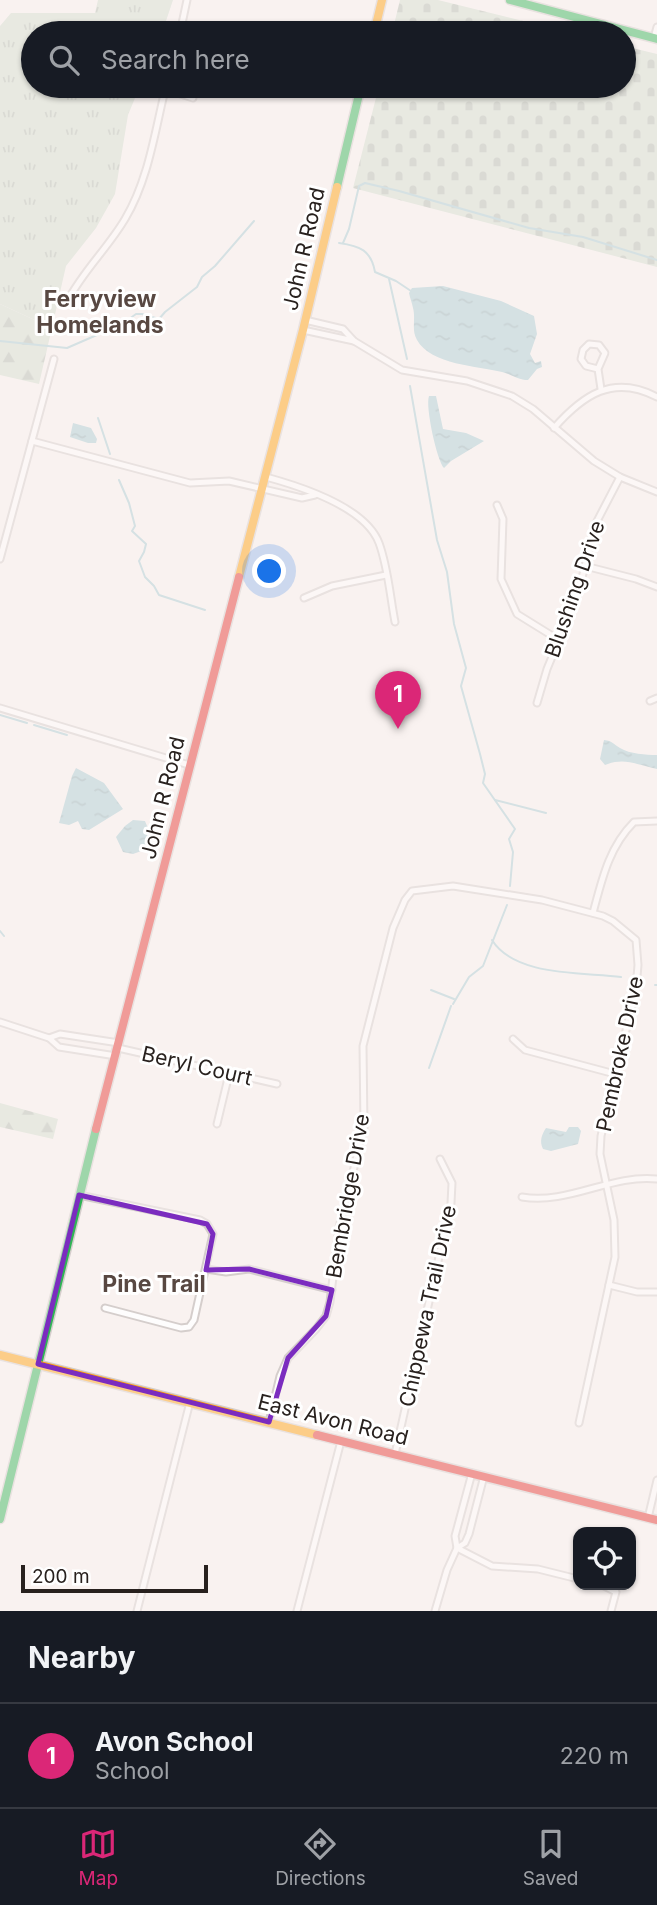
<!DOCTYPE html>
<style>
:root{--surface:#171b24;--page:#20242c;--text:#f1f3f6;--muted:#9ea1a6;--line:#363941;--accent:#db2777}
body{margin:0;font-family:Inter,sans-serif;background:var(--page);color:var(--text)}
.controls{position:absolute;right:21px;bottom:21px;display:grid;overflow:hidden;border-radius:14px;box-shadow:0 2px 5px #0004}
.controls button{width:63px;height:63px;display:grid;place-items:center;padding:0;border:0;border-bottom:2px solid var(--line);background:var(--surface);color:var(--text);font:35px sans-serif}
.scale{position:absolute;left:21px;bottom:18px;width:187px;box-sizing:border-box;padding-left:7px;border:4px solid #28211e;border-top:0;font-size:19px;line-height:24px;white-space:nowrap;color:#28211e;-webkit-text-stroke:5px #fff;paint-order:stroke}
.you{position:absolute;left:270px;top:572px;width:24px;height:24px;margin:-18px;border:5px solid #fff;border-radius:50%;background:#1a73e8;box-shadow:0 0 0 10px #1a73e833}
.badge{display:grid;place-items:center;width:46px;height:46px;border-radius:50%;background:var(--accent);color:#fff;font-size:23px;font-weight:700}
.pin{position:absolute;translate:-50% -58px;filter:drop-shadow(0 2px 4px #0008)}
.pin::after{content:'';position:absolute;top:37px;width:24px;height:21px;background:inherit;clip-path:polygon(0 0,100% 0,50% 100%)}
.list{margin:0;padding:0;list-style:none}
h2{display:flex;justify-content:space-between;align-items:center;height:91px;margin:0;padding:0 28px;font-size:30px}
h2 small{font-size:23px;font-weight:400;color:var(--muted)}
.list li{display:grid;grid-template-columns:46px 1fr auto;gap:21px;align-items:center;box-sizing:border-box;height:105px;padding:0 28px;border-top:2px solid var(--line)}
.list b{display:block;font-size:26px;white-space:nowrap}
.list p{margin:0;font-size:23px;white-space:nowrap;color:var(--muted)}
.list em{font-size:23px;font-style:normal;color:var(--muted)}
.icon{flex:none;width:38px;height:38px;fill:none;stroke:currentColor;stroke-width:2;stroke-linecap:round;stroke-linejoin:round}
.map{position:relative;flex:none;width:657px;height:1611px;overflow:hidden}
.search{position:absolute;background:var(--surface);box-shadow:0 2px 5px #0004;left:21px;right:21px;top:21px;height:77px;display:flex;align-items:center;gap:18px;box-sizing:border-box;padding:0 24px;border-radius:38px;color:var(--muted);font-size:26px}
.sheet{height:196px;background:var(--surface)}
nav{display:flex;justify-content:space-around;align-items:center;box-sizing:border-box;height:98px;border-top:2px solid var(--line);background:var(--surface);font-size:19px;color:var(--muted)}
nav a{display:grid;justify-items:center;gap:4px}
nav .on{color:var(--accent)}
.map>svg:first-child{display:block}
</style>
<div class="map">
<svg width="657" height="1611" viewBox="0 0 657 1611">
<defs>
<pattern id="grass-tufts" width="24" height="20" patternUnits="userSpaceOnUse" patternTransform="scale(1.75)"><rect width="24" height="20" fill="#d2ddcf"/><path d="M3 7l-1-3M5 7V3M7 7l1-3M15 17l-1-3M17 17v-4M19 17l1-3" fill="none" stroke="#b4bdb1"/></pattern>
<pattern id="forest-firs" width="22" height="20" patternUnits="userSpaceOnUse" patternTransform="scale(1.75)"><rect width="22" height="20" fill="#d2ddcf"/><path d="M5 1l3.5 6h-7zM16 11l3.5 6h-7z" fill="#b4bdb1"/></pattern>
<pattern id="cemetery-stones" width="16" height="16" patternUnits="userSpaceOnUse" patternTransform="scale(1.75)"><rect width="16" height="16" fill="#d2ddcf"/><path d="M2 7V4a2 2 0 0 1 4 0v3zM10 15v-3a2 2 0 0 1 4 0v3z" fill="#b4bdb1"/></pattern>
<pattern id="water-ripples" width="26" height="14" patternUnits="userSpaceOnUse" patternTransform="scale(1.75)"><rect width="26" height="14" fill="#a8ccd3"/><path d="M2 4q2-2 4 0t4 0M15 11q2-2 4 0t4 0" fill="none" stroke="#91afb5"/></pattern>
</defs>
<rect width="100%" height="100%" fill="#f9f2f0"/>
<path fill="url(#grass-tufts)" d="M98,0H173L162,33H33V86H140L128,115L115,194L96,228L66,266L51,332L39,322L0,304V26L11,13H95Z"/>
<g fill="url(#forest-firs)">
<path d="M0,304L39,322L51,332L39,384L0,375Z"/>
<path d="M0,1103L58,1119L53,1139L0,1127Z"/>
</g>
<g fill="url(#cemetery-stones)">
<path d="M400,0H438L572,33H392Z"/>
<path d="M624,46L657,54V267L353,188L379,86H624Z"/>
</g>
<g fill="url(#water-ripples)">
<path d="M443,286L501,301L534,316L537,334L530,354L535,363L541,361L542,367L537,369L528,380C518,380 511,374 502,372C478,366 431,365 417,340C411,330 416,319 413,308C412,303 410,298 409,293L412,288Z"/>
<path d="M429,396H436L443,429L466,433L484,441L451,461L444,468C437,461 425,406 429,396Z"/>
<path d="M73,423L91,428L97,439L96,443H88L70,437Z"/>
<path d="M604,740C613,741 613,744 620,748C630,754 646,755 657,755V769C637,765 625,757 605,765L600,759Z"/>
<path d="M76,768L104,783L123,809L89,830L82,829L78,821L69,825L59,823L72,776Z"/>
<path d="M133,820L145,821L151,836L147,849L133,854L123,852L116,837L125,826Z"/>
<path d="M569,1127H578L581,1131L578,1144L551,1151L543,1149C539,1141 542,1134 546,1128L566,1132Z"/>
</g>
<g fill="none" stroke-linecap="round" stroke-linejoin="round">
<g stroke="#a8ccd3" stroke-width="2">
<path d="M339,243C360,246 371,250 375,272L396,281L411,291"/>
<path d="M343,243L349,229L359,186L365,183L399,191L529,228L583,237L657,260"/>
<path d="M389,279L407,359"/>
<path d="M0,341L67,348L106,331L114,330L136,314H142L159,319L165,312L197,287L202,277L215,266L254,221"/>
<path d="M410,386L437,540L447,572L454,624L466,668L461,686L480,754L485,774L483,783L515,829L509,839L513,852L510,886"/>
<path d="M98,418L110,454"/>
<path d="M119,480L129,503L135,526L132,531L146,544L144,552L139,561L145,577L154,586L159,595L205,610"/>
<path d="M0,715L27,723"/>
<path d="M34,725L67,735"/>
<path d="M495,800L546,813"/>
<path d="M0,931L4,936"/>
<path d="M492,940C515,977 583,972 621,977"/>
<path d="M655,985H657"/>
<path d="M431,990L454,999"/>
<path d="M453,1004L469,977L483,966L507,905"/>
<path d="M429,1068L451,1006"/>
</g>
<g stroke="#d5cecc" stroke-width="9">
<g id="street">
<path d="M180,33L187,0"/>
<path d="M654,38L657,27"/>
<path d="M165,89L193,98"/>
<path d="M67,302C82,272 108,248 125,219C149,179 155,130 166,86"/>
<path d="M305,320L343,329L354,341L402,370L467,381L512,396L533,409L594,461L620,477L657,492"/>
<path d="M303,330L354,341"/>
<path d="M598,369L586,366L581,359L583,350L589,344L599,345L605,353L598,369L601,389"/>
<path d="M554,428C583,395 613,374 657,397"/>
<path d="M32,441L190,483L229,481L302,498L315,495"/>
<path d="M266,477C299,486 365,506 379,543C388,567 390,596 395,622"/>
<path d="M497,505L503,519L501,579L517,614L559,640"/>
<path d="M0,559L54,359"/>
<path d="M585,566L636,579L657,587"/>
<path d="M304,598L332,586L386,575"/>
<path d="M650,701L657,698"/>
<path d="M537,703L547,669L578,594L595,525L620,477"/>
<path d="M0,708L189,765"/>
<path d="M593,913C602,879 609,847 634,822L657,821"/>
<path d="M0,1022L49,1038L59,1047L116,1056"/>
<path d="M49,1038L60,1034L119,1043"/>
<path d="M513,1039L525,1050L615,1074"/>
<path d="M118,1048L277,1084"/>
<path d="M217,1124L229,1074"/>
<path d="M79,1195L200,1220L207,1224L213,1234L194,1320L189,1327L181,1328L105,1308"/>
<path d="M522,1197C568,1205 611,1174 657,1179"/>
<path d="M206,1269L226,1272L249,1269L332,1290"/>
<path d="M609,1285L637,1292H657"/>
<path d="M269,1422L280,1376L288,1358L316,1329L326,1316L330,1302L339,1227L364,1128L363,1046L393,928L405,900L412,891L453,886L542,900L603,916L613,921L636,940L638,965L636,988L601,1136L600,1154L614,1220L615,1257L579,1423"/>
<path d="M395,1454L451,1203L452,1183L440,1159"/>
<path d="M472,1473L455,1536L457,1548L465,1543L469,1534L484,1476"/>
<path d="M648,1518L657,1480"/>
<path d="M602,1585L616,1592L611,1611"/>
<path d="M137,1611L190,1402"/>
<path d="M297,1611L341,1441"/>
<path d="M435,1611L447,1570L457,1548L492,1566L538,1569L578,1579"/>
</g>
</g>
<g stroke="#d5cecc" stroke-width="11">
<g id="fast">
<path d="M510,0L657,39"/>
<path d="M337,187L361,86"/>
<path d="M0,1519L96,1129"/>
</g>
</g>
<g stroke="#d5cecc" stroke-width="11">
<g id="slow">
<path d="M374,33L382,0"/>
<path d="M239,577L303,330L337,187"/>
<path d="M0,1355L317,1435"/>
</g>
</g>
<g stroke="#d5cecc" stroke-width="11">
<g id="jam">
<path d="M96,1129L239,577"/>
<path d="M317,1435L657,1520"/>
</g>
</g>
<use href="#street" stroke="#fefdfd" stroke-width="5"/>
<use href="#fast" stroke="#30b455" stroke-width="8"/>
<use href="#slow" stroke="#ff9f0a" stroke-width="8"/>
<use href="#jam" stroke="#e5322d" stroke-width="8"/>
</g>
<path d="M0 0H657V1611H0ZM79,1195L207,1224L213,1234L206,1270L249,1269L332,1290L326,1316L288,1358L269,1422L38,1364Z" fill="#f9f2f0" fill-opacity=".55" fill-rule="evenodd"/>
<path fill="none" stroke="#7b2cbf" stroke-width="5" stroke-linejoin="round" d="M79,1195L207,1224L213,1234L206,1270L249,1269L332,1290L326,1316L288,1358L269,1422L38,1364Z"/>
<g text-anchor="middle" stroke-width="6" stroke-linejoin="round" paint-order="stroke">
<g font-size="21" fill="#28211e" stroke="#fff">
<text transform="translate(304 249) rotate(-77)" y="7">John R Road</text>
<text transform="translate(575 589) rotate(-71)" y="7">Blushing Drive</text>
<text transform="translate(163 798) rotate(-76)" y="7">John R Road</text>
<text transform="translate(620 1054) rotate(-78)" y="7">Pembroke Drive</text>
<text transform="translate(197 1066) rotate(13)" y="7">Beryl Court</text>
<text transform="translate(348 1196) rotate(-80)" y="7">Bembridge Drive</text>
<text transform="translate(428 1306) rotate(-78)" y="7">Chippewa Trail Drive</text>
<text transform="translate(333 1420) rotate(14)" y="7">East Avon Road</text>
</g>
<g font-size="23" font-weight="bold" fill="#584842" stroke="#fff">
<text x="100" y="307">Ferryview<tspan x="100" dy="26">Homelands</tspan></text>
<text x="154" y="1292">Pine Trail</text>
</g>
</g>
</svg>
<div class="controls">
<button><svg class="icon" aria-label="locate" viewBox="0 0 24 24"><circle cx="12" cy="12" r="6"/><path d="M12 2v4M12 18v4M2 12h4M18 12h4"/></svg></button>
</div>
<div class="scale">200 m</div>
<div class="you"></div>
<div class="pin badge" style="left:398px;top:729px">1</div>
<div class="search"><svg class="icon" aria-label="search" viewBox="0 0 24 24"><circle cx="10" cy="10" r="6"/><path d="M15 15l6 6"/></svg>Search here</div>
</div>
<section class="sheet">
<h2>Nearby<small></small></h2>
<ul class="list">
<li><span class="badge">1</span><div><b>Avon School</b><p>School</p></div><em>220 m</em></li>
</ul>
</section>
<nav>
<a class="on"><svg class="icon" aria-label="map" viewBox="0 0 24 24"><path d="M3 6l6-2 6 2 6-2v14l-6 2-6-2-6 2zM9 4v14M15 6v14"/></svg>Map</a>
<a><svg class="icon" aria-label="directions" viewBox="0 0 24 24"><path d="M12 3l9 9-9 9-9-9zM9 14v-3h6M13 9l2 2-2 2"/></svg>Directions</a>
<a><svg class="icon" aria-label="saved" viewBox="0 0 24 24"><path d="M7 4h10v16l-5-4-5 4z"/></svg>Saved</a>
</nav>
